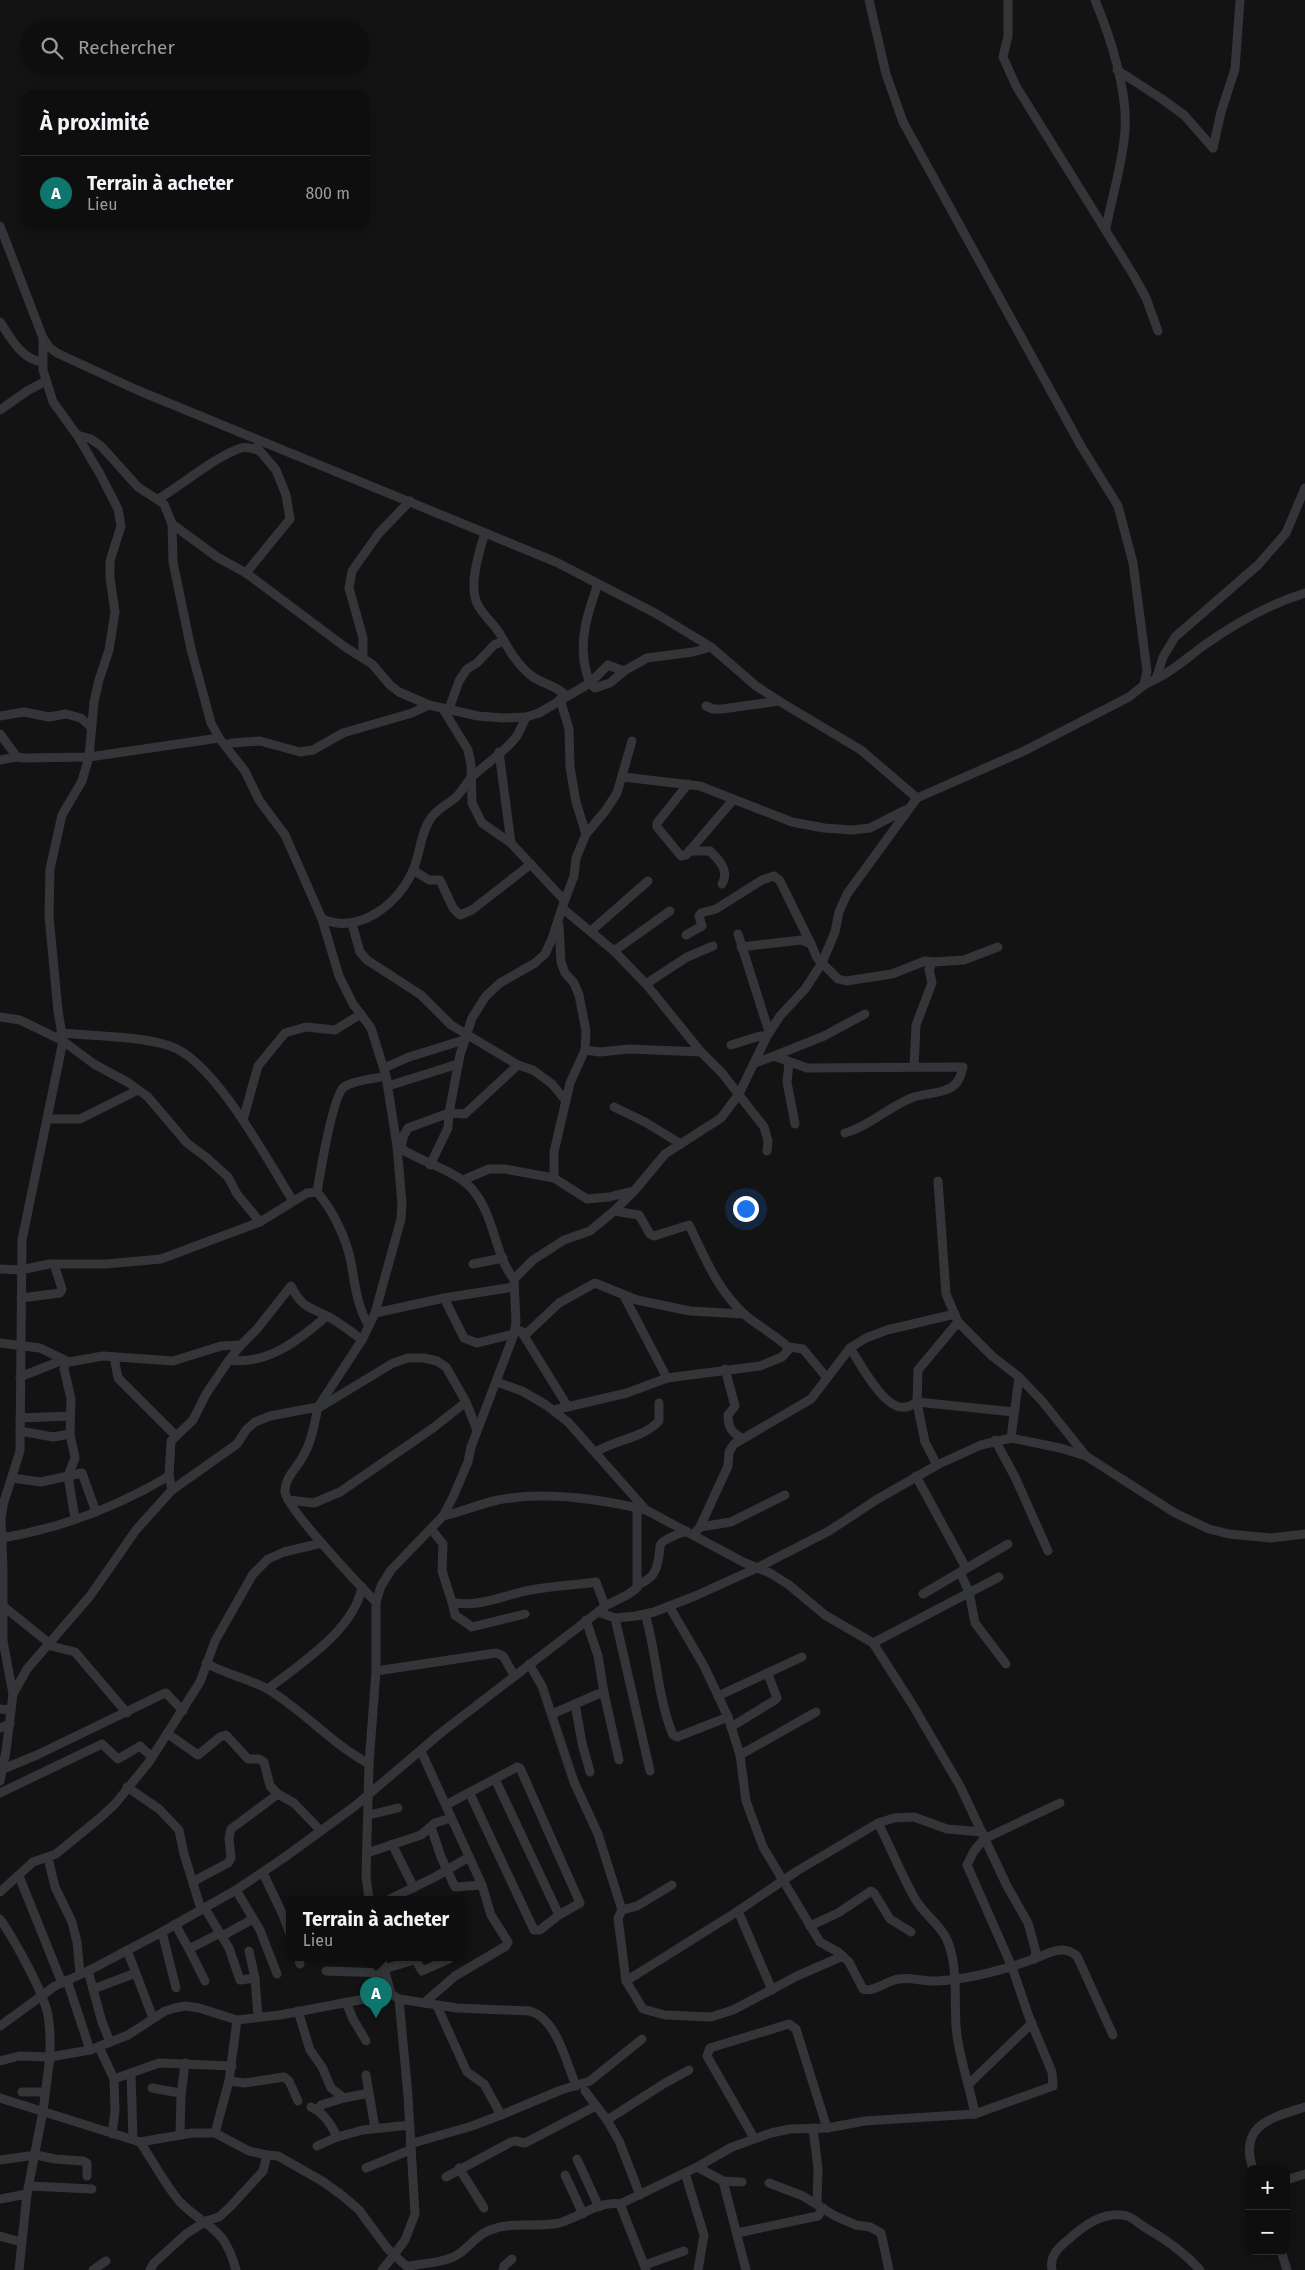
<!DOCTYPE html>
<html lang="fr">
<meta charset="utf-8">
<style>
:root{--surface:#0e0e0f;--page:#171718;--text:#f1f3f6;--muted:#9b9c9e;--line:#2e2e2f;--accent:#0f766e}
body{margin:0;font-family:"Fira Sans",sans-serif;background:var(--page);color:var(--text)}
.controls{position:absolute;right:15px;bottom:15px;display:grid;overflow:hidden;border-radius:10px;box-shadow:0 2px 8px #0003}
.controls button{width:45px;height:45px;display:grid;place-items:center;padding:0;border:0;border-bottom:1px solid var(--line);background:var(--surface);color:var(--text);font:25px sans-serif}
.you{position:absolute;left:745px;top:1208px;width:18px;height:18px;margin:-12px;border:4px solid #fff;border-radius:50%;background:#1a73e8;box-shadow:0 0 0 8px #1a73e833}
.badge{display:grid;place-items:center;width:32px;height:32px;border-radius:50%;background:var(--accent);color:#fff;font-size:16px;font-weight:700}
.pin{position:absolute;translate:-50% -41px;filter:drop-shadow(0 1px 2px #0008)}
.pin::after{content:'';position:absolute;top:26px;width:18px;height:15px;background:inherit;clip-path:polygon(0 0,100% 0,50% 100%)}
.popup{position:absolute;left:286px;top:1896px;width:180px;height:65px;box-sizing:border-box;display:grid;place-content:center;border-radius:10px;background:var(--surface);filter:drop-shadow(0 1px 4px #0005);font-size:16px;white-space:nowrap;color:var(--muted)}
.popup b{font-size:19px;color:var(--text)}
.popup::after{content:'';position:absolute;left:50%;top:100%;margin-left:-10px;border:10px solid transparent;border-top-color:var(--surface)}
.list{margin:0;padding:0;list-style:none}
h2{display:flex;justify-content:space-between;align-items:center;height:65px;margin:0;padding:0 20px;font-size:21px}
h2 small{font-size:16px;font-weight:400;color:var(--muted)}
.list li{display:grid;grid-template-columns:32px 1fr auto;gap:15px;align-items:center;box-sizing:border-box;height:75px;padding:0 20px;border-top:1px solid var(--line)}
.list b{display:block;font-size:19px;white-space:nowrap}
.list p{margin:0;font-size:16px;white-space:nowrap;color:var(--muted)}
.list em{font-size:16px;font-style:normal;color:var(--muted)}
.icon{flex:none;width:28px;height:28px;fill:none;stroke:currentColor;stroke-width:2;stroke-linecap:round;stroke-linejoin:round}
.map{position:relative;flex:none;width:1305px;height:2270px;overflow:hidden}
.search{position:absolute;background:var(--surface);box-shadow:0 2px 8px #0003;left:20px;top:20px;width:350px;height:55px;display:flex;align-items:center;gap:12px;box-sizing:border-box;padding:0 18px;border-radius:28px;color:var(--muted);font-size:19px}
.panel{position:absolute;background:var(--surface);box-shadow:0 2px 8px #0003;left:20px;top:90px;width:350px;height:140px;border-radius:15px}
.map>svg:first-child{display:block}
</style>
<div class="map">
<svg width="1305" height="2270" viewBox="0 0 1305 2270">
<rect width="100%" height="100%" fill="#131314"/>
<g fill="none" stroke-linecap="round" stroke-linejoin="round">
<g stroke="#343539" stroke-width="9">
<path d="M1008,0V36L1003,57L1016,86L1134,276L1146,298L1158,331"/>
<path d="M1095,0C1110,36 1128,91 1125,130C1123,163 1112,196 1106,228"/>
<path d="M1117,70L1162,99L1184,115L1213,148"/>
<path d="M1213,148L1221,112L1235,69L1240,0"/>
<path d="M0,226L43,338L49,347L57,353L137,390L556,562L655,613L711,647L756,686L779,701L861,750L917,798"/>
<path d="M0,322C11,338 21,359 42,362"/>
<path d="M0,410L27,391L46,381"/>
<path d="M158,499C182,485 216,456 241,448C248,446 254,449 260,451L257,447"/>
<path d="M172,524L217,557L246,573L345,647L372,664L390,685L399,692L429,705L478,716L503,718L526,717L539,713L590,683L608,665L624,671L647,658L693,652L711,647"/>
<path d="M485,533C479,552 467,589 479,607C485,617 494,624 500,634C509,650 518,666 533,677C543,684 558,686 566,696"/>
<path d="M246,573L290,519L286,495L276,470L260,451"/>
<path d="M598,584C588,612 578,641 586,671C588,678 589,684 595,688L610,683L624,671"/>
<path d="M363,658V638L349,588L352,571L379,533L410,501"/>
<path d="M1156,679C1174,670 1187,658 1203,646C1234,624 1269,604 1305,593"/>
<path d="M1144,685L1156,679L1163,657L1175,637L1258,565L1286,533L1305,488"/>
<path d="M560,699L569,729L570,767L576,802L586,834"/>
<path d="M706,706L713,709H722L779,701"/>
<path d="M443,709L468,750L471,765L472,803L482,823L511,843L564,900"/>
<path d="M449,709L459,681L467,669L477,663L494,645L504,641"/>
<path d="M0,716L24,712L49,717L66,714L81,718L92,728"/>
<path d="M0,734L17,757L24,758L89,757L219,738"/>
<path d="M632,741L617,793L606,810L586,834L576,858L574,876L562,908L614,951L646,984L701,1052L722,1073L764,1127L768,1141L767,1151"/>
<path d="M225,745L232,743L260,741L300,752L313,750L343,733L412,713L429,705"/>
<path d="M499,752L511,843"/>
<path d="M0,760L17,757"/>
<path d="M623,777L700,786L792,822L824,828L852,830L870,828L905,810"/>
<path d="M688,784L657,823V827L681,856L686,855L733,800"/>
<path d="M689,851H710C719,860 730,871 722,884"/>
<path d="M413,870L429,880H440L453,908L460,915L472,910L531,864"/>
<path d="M322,919C360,935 400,903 414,868C420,852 421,832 431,818C437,809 446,805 454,799C461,793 465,785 471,778C485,764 504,753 516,737C520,731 523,723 526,717"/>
<path d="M352,924L360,952L367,960L421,995L451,1025L518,1065L533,1070L552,1084L566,1101"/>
<path d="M591,931L648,881"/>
<path d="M738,934L769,1032"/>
<path d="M686,935L702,926L699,916L701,913L716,909L762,880L774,876L780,881L811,944"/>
<path d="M741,947L801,940L811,944L817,958L838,979L846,981L892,974L925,961L933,962"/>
<path d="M614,951L670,911"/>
<path d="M646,984L687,957L713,946"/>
<path d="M0,1017L20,1020L63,1041L94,1064L129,1083L148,1097L187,1143L207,1158L228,1177L237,1194L260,1222"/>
<path d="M61,1033C94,1036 139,1036 170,1046C214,1060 268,1161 293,1201"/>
<path d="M731,1045L760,1036H767"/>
<path d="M585,1050L600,1052L629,1049L701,1052"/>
<path d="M774,1056L824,1036L865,1014"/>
<path d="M755,1063L774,1056L807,1068L963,1067C961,1075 959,1082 952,1087C941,1094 927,1093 914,1097C889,1106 870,1126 845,1133"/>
<path d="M789,1063L787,1082L795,1124"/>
<path d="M914,1067L916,1025L932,983L929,969L933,962L964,960L998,947"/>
<path d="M384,1068L409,1057L464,1040"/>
<path d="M388,1086L458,1064"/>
<path d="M614,1107L645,1122L681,1144"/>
<path d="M48,1119H80L138,1090"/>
<path d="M243,1120L258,1066L285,1033L306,1027L335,1030L361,1014"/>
<path d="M397,1146C419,1162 454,1169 471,1188C495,1214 494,1255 514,1279"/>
<path d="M401,1149L403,1137L408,1128L449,1113L465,1114L518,1065"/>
<path d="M430,1165L448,1128L449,1113L460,1055L472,1018L486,996L500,983L535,963L545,954L552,939L562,908"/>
<path d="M554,1178V1152L570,1083L585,1050L586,1031L579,995L574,983L565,973L561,962L559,925"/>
<path d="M463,1180L489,1169H505L554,1178L587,1199L609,1197L633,1191"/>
<path d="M938,1181L946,1294L958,1322L992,1356L1019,1377L1042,1401L1086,1456"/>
<path d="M317,1192C320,1174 333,1095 344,1087C354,1080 374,1079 386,1076"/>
<path d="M473,1264L503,1258"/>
<path d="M0,1269L21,1270L49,1264H106L161,1259L260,1222L307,1193L317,1192C333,1210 346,1238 351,1262C355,1284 357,1307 369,1326"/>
<path d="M624,1296L667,1378"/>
<path d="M21,1298L60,1293L62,1289L54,1264"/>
<path d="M444,1298L464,1338L477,1343L514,1334"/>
<path d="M375,1313L444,1298L514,1287"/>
<path d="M521,1331L568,1407"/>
<path d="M524,1336L559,1303L595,1283L637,1300L690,1311L744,1314"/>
<path d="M0,1343L40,1348L69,1362L103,1356L173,1361L221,1346L241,1345"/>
<path d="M789,1347L803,1349L827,1378"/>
<path d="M850,1348C860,1363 885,1412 906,1407C910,1407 914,1403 917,1402L1014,1412"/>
<path d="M114,1357L118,1378L175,1435"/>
<path d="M229,1360C267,1366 300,1339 327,1316"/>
<path d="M66,1361L64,1369L71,1399L70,1434"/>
<path d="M725,1369L735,1406L728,1415C728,1428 732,1433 743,1439"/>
<path d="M20,1377L63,1360"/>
<path d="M497,1382L522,1391L546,1405L568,1422L646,1510L743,1562L770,1573L789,1585L825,1615L873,1643L912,1704L960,1786L1007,1886L1028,1923L1036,1952L1034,1959C1003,1970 970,1979 937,1981C924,1982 911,1977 899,1979C887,1980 874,1993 863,1989L849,1962L838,1952L820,1942L763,1847L746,1801L740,1755L728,1717L704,1666L669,1606"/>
<path d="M318,1407C314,1425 312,1442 302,1458C296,1469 284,1479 285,1492C287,1509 361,1587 376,1602"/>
<path d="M317,1409L393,1363L408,1358H424L437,1361L446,1367L466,1402L477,1430"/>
<path d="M554,1410L627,1393L667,1378L760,1366L782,1357L789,1349C786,1342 752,1322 744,1314C716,1288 705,1257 689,1225L654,1236L650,1234L639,1215L614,1211"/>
<path d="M20,1418L70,1416"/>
<path d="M20,1431L53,1437L70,1434L75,1458L68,1476L75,1519"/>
<path d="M1011,1438L1019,1377"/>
<path d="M995,1440L1015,1477L1048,1551"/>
<path d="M596,1452C616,1439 642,1439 659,1421V1403"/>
<path d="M937,1465L925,1442L920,1418L917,1402L918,1370L958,1322"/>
<path d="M916,1476L966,1568"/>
<path d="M12,1478L41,1482L82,1473L96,1512"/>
<path d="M172,1490L169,1476L171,1441L193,1420L206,1394L229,1360L241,1345L257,1329L291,1286C302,1308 310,1307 329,1317C341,1324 352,1332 362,1340"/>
<path d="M288,1500L314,1503L340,1492L433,1428L466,1402"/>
<path d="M443,1516C462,1512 479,1504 498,1500C545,1491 600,1499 646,1510"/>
<path d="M700,1527L731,1522L785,1495"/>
<path d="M431,1529L443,1544L442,1571L452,1602C478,1609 506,1594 531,1590C553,1586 575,1585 596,1582L605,1606L598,1612"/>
<path d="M693,1535L700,1527L728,1466L729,1452L734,1444L811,1399L850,1348L866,1338L887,1330L955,1314"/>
<path d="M2,1538C61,1528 117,1507 169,1476"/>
<path d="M960,1572L969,1592L975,1623L1006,1664"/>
<path d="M638,1585C653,1578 657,1572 659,1555C660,1552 659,1547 661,1544C665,1538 679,1534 686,1531"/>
<path d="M923,1594L1008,1544"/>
<path d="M452,1602L455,1615L472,1627L525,1614"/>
<path d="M3,1606L49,1643"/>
<path d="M605,1606L627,1595L637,1588V1508"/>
<path d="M645,1614C657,1653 657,1697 673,1735L677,1737L728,1717"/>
<path d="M615,1618L650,1771"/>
<path d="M586,1620L598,1656L604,1693"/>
<path d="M873,1643L999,1577"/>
<path d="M47,1645L75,1652L127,1713"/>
<path d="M206,1663C226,1675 249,1678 269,1690C305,1712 332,1744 369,1764"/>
<path d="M529,1664L542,1686L574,1782L598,1834L622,1910"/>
<path d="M376,1671L496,1653L503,1656L514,1675"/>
<path d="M268,1689C300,1664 354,1630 362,1587"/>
<path d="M13,1694L27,1669L90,1596L136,1530L172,1490L237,1444L246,1430L255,1422L270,1416L318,1407L362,1340L375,1313L401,1219L402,1204L397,1146L386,1076L371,1028L353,1004L339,976L322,919L285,835L259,800L245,771L219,738L211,723L191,649L173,562L172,524L164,504L138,487L101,446L91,439L77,435"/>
<path d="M718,1696L802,1657"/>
<path d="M575,1704L582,1743L590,1772"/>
<path d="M0,1709L11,1710"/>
<path d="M552,1714L598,1694L604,1693L619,1760"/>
<path d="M731,1727L775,1700L777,1698L768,1674"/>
<path d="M0,1728L10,1724"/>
<path d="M168,1734L198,1755L220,1737L226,1735L248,1759H259L264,1762L270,1786L278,1794L294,1803L320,1830"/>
<path d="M421,1751L482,1885L491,1915L508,1942L506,1946L455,1976L424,2003"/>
<path d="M740,1755L816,1712"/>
<path d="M3,1769L37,1755L163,1694L166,1693L183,1711"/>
<path d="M495,1779L559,1915"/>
<path d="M0,1781L6,1751L13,1694L3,1641V1569L1,1519L3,1505L20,1451L22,1240L63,1041L58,1011L49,916L50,869L62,815L82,781L89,757L94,702L99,680L109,650L115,612L110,578V561L121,526L118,509L100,474L77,435L53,402L43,370V338"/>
<path d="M127,1787L159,1809L179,1830L184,1854L201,1909"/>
<path d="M0,1793L102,1744L118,1759L140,1746L152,1757"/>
<path d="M446,1805L517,1767L520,1768L580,1903L559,1915L540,1930H534L470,1794"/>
<path d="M369,1815L398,1808"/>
<path d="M878,1823C891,1848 903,1879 917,1902C927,1917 944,1928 949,1945C959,1974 953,2007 957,2036C961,2063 970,2088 975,2114"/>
<path d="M431,1827L441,1857L455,1887L482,1885"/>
<path d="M392,1844L414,1888"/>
<path d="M367,1853L421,1835L435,1823L451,1818"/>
<path d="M48,1858L55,1887L72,1922L77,1942L80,1974"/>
<path d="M263,1873L283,1915L290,1934"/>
<path d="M19,1876L62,1983"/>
<path d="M194,1881L228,1863L231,1858L229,1838L231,1829L278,1794"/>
<path d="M672,1885L637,1906L622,1910L618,1918L626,1981L643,2009L665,2015L711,2017L733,2010L797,1976L843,1956"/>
<path d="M236,1890L260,1930L277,1974"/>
<path d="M0,1892L33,1862L56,1854L101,1817L115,1804L149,1762L200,1682L215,1641L253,1574L268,1559L284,1552L322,1543"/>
<path d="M369,1899L366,1876L369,1764L376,1671V1602L381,1586L391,1570L443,1516L453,1497L468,1462L471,1447L514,1334L516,1322L514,1279L533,1260L564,1240L590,1231L614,1211L635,1190L665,1154L721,1118L739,1094L767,1036L780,1016L805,989L822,963L835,932L839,912L847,894L917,798L1024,751L1129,697L1144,685L1147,671L1133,563L1118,506L1081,446L903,122L886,74L869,0"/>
<path d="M390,1899L435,1877L469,1857"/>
<path d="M204,1907L229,1948L240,1980L255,1978L258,2017"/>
<path d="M738,1911L772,1990"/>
<path d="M0,1919C14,1939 41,1988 47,2011C51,2026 50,2042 50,2057L19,2056L0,2061"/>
<path d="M175,1924L189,1949L220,1933"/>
<path d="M810,1926L838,1913L871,1891L874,1893L890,1919L911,1932"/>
<path d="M162,1932L176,1988"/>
<path d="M222,1936L253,1919"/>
<path d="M189,1949L205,1981"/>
<path d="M127,1950L153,2018"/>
<path d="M249,1951L255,1978"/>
<path d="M298,1957L300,1964"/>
<path d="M1034,1959C1049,1953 1063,1944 1077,1956L1113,2035"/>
<path d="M384,1969L414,1960L417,1962L422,1971L449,1959"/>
<path d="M88,1971L102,2022L110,2042"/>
<path d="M326,1971L385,1973"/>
<path d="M626,1981L738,1911L797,1871L878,1823L894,1818L914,1817L947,1829L982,1832"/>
<path d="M93,1989L136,1973"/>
<path d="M399,1999L457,2008L530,2011C557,2019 566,2062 576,2086"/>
<path d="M346,2002L353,2019L366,2041"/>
<path d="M437,2006L467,2072L484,2084L501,2115L561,2090L590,2081L642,2039"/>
<path d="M298,2011L310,2050L322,2067L331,2088L344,2098L369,2093L375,2128"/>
<path d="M0,2026L55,1986L88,1971L162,1932L236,1890L285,1857L355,1806L442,1732L598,1612L615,1618L636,1616L654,1612L695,1596L757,1568L829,1531L876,1500L937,1465L981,1445L1011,1438L1060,1448L1086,1456L1175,1513L1209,1529L1229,1534L1271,1538L1305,1534"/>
<path d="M99,2047L114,2079L115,2111L112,2134"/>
<path d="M90,2050L128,2035L165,2011L175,2008L185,2006L199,2008L237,2020L280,2015L391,1994"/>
<path d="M131,2073L133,2139"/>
<path d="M366,2075L369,2093"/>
<path d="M114,2079L159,2063L232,2066"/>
<path d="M229,2081L245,2083L284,2077L289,2081L298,2101"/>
<path d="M970,2083L1032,2023"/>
<path d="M152,2088L180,2093L181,2096L180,2135"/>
<path d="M585,2091L607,2120L619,2141L640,2195"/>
<path d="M22,2092H45"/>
<path d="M181,2096L185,2063"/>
<path d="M0,2098L140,2142L192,2133H215L249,2151L267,2155"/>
<path d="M311,2107C323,2112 332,2126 337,2137L363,2130L410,2125"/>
<path d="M318,2110L321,2105L344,2098"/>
<path d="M607,2120L665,2083L689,2070"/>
<path d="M813,2128L818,2169L817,2204"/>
<path d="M215,2133L229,2081L237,2020"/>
<path d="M754,2138L707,2056L710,2048L789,2024L796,2029L827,2128"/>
<path d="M140,2142C151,2158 169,2191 181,2203C210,2231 224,2226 236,2270"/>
<path d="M410,2144L472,2126L501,2115"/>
<path d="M317,2146L337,2137"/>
<path d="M577,2159L599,2207"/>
<path d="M0,2160L36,2155L55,2159L83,2161L87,2163V2176"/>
<path d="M697,2167L732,2147L771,2133L790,2129L827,2128L865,2121L975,2114L1053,2086L1052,2072L1029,2017L1012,1967L967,1865L974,1851L984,1839L1060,1803"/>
<path d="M366,2168L410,2150"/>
<path d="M459,2168L484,2208"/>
<path d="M1253,2169C1238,2125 1271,2118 1305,2107"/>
<path d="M685,2173L704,2235L698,2270"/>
<path d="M565,2175L583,2214"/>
<path d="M446,2177L511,2142L515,2141L525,2143L596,2106"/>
<path d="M1286,2180L1305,2174"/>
<path d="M723,2181L746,2270"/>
<path d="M769,2183L803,2196L835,2216L856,2225L870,2227L881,2233L889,2270"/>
<path d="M30,2186L92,2189"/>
<path d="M0,2199L27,2194"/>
<path d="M620,2204L646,2270"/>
<path d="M737,2233L813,2217L818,2216L823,2208"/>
<path d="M0,2236L21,2242"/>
<path d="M1281,2251L1287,2270"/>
<path d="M645,2265L684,2251"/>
<path d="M409,2266C424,2263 444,2263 457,2255C469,2248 476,2235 490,2230C513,2221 536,2228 559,2223C578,2218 600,2200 620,2204L697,2167L723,2181L742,2182"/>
<path d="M19,2270L27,2194L43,2111L50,2057L90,2050L67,1980"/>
<path d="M93,2270L106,2261"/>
<path d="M150,2270L154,2263L186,2234L206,2221L219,2217L230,2207L263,2171L267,2155L278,2156L322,2181L343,2196L359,2210L387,2248L394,2255L405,2240L415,2214L408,2096L399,1999L391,1994L381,1957"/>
<path d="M382,2270L394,2255L411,2270"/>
<path d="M503,2270L504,2266L512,2259"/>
<path d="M1052,2270C1049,2256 1059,2247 1069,2239C1084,2225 1105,2210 1127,2216C1134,2218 1140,2225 1146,2228C1167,2240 1184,2252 1200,2270"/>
</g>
</g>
</svg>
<div class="controls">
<button>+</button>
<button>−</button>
</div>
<div class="you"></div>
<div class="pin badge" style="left:376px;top:2018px">A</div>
<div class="popup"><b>Terrain à acheter</b>Lieu</div>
<div class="search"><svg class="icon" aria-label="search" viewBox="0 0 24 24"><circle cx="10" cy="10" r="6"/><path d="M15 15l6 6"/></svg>Rechercher</div>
<section class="panel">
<h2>À proximité<small></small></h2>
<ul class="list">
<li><span class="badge">A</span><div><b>Terrain à acheter</b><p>Lieu</p></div><em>800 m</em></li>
</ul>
</section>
</div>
